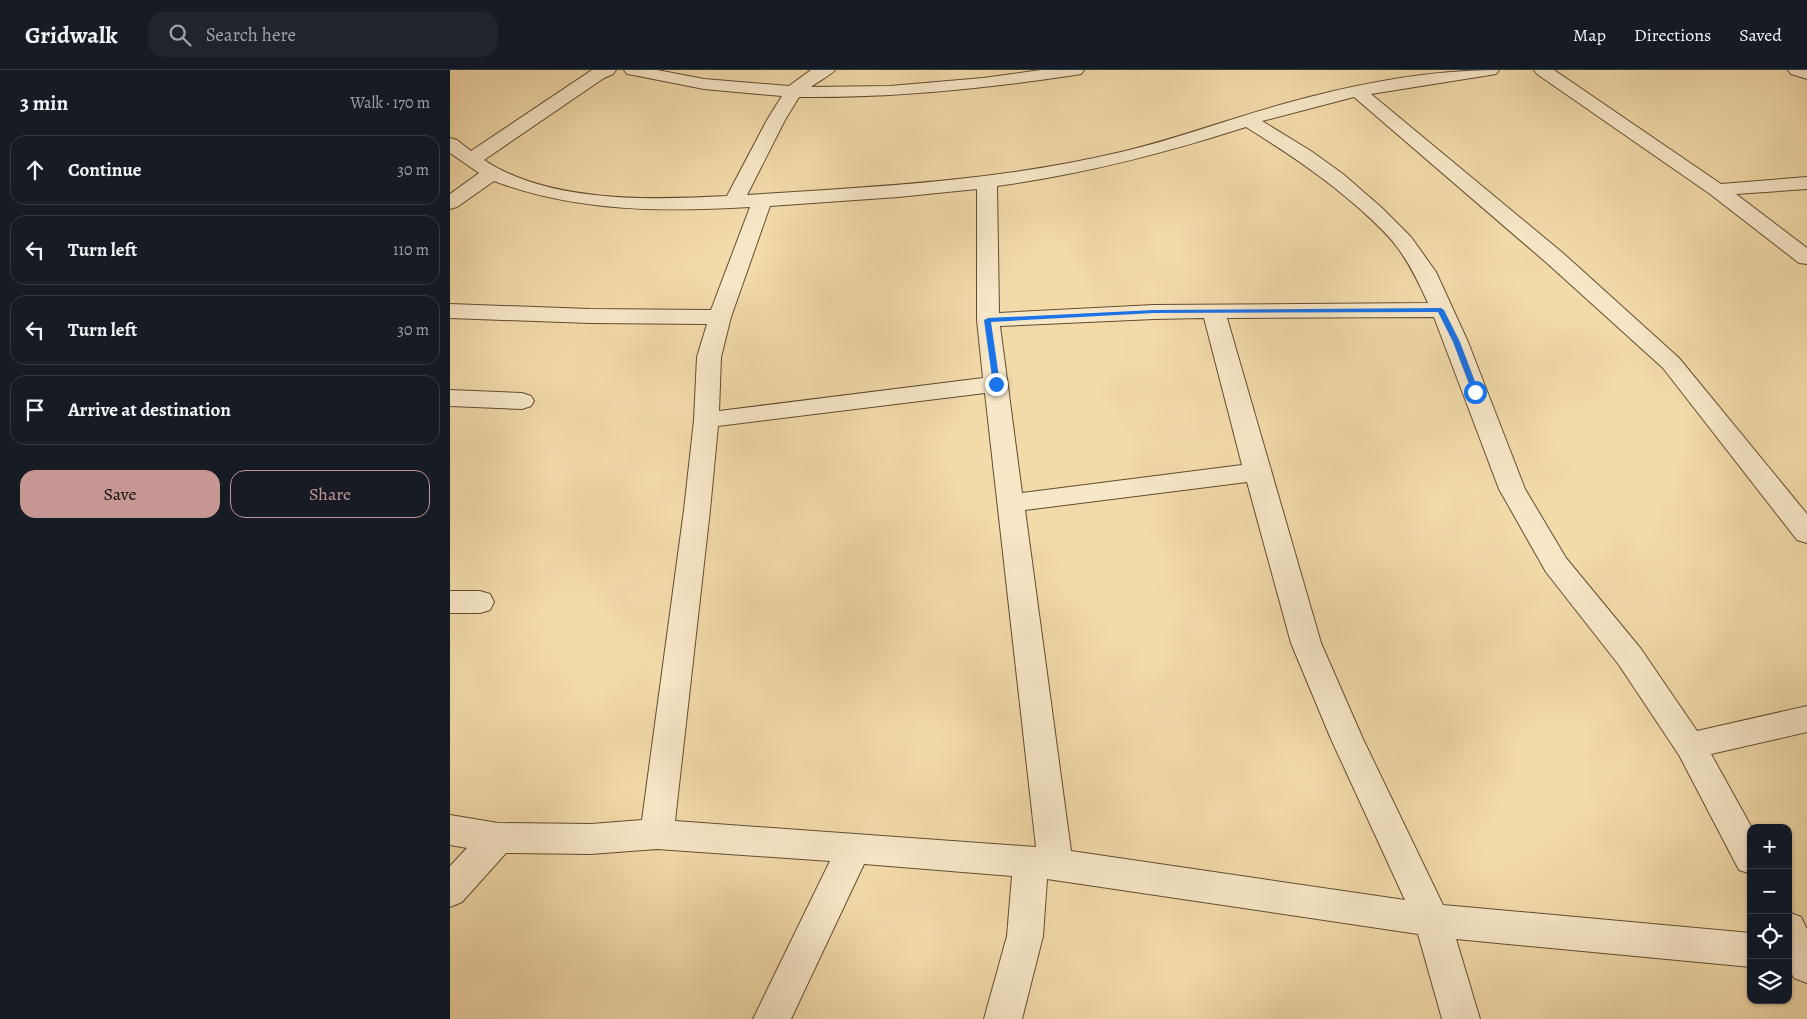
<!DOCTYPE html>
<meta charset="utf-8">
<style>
:root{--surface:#171b24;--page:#20242c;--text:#f1f3f6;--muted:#9ea1a6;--line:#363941;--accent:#c59692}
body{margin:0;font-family:Alegreya,serif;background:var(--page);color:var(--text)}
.controls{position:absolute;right:15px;bottom:15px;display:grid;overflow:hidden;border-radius:10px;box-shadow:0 1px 4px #0004}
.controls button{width:45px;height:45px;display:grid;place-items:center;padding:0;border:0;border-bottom:1px solid var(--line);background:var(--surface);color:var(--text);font:25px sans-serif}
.stop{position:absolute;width:15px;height:15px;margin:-11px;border:4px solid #1a73e8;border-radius:50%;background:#fff}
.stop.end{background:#1a73e8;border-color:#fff;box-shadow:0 1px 5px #0008}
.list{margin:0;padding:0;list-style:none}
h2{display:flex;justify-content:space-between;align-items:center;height:65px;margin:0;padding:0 20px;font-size:21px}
h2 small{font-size:16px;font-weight:400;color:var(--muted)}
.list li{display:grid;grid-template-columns:32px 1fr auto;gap:15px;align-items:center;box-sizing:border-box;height:70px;margin:0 10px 10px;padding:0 10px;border:1px solid var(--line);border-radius:15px}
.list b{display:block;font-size:19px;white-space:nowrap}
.list em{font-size:16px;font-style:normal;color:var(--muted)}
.actions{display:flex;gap:10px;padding:15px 20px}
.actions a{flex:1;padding:11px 0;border:1px solid var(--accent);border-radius:15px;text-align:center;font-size:18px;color:var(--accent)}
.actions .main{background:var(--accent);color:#111}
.icon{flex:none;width:28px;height:28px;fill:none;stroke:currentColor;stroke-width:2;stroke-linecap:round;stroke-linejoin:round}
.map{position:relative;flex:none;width:1357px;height:949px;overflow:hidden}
header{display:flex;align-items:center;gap:30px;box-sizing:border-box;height:70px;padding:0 25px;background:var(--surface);border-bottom:1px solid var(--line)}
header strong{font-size:24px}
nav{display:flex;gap:28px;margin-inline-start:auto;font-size:18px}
.search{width:350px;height:45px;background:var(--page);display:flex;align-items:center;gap:12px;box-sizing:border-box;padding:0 18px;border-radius:15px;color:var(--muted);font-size:19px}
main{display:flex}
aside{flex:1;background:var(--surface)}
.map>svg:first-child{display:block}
</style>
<header>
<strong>Gridwalk</strong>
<div class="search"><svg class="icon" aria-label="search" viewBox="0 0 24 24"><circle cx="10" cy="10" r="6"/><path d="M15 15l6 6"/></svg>Search here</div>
<nav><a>Map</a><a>Directions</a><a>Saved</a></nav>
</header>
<main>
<aside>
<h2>3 min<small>Walk · 170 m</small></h2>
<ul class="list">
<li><svg class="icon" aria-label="ahead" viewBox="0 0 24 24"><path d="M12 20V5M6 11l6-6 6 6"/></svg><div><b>Continue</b></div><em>30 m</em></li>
<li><svg class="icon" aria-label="left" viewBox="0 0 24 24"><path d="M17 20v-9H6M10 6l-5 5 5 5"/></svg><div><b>Turn left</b></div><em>110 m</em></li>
<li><svg class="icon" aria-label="left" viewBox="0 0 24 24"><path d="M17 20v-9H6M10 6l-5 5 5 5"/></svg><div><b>Turn left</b></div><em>30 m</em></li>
<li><svg class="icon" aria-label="arrive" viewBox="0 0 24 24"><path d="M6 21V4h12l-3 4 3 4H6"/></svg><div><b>Arrive at destination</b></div></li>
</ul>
<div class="actions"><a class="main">Save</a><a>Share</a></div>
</aside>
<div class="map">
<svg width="1357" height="949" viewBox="0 0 1357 949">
<rect width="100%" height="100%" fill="#f3daa9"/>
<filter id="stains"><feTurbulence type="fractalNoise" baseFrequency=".004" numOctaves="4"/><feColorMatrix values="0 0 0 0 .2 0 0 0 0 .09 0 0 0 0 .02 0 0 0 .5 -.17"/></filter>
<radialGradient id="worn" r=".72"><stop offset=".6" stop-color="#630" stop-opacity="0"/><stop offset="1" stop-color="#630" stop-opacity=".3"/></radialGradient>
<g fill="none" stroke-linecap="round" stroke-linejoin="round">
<g stroke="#624d32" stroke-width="2">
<g id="minor">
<path d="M142,0H166L163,4L154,8L34,90C99,133 201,130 277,126L317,50L332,26L254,19L183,5L177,4L174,0H207L254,9L339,16L361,0H385C381,5 367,12 361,17L440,16L533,8L591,0H634L631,4L625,5C533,19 442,28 349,27L335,50L297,125C422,117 549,111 671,82C727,69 781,48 837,33C905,14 977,0 1049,0L1046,4L1040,5L921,24L1114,184L1229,288L1357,444V473L1347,470L1213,298L1098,194L904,27L812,51L861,81L893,104L932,138L961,167L986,202L1018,272L1075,419L1116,488L1191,579L1247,661L1357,636V662L1261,684L1302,758L1301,804L1289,800L1229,685L1169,595L1096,502L1049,419L984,247L777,248L871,573L913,669L993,835L1301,863V897L1006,869L1030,949H992L968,864L597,809L593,866L572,949H534L557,866L562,806L414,794L341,949H303L380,791L207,779L141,784L56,783L12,832L0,837V796L17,778L0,775V745L48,753L141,754L192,750L234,440L244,350L247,287L257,254L140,253L0,248V234L140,239L261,240L300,137C213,142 127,142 44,111L7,137L0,139V124L29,103L0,83V68L7,70L21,81ZM796,57C836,82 874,107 910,139C922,150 937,163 947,177C960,194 969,213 978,233L704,235L549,243L547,116C634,104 712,84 796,57ZM527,119V250L533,308L269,341L271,287L281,247L320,136L448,127ZM754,248L792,395L572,423L550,256L704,249ZM535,323L586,777L225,751L260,440L268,356ZM797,412L841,573L881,669L955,830L621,781L575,440Z"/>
<path d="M1084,0H1104L1271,114L1357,107V119L1286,124L1357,178V194L1349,193L1260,124L1087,4Z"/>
<path d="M1338,0H1357V9L1341,4Z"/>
<path d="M0,320L72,323L81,326L84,331L81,336L72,339L0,336Z"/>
<path d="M0,521H30L40,524L44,532L40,540L30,543H0Z"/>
<path d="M1338,842L1351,847L1357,859V913L1344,908L1338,897Z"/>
</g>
</g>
<use href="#minor" fill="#f7e7c7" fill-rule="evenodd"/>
</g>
<path fill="#1a73e8" d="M991,238L994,240L1010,272L1029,322L1028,323L1022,322L1003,272L988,242L704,243L541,252L550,314L546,316L543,314L534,250L538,248L704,240Z"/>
<rect width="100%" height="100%" filter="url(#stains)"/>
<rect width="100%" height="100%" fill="url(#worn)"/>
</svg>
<div class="controls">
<button>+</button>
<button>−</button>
<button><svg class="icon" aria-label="locate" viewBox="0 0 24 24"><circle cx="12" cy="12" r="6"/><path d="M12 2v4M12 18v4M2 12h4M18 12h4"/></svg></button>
<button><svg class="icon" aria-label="layers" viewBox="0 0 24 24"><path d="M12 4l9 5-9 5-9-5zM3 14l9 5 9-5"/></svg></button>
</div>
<div class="stop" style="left:1025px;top:322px"></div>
<div class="stop end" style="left:546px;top:314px"></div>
</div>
</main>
